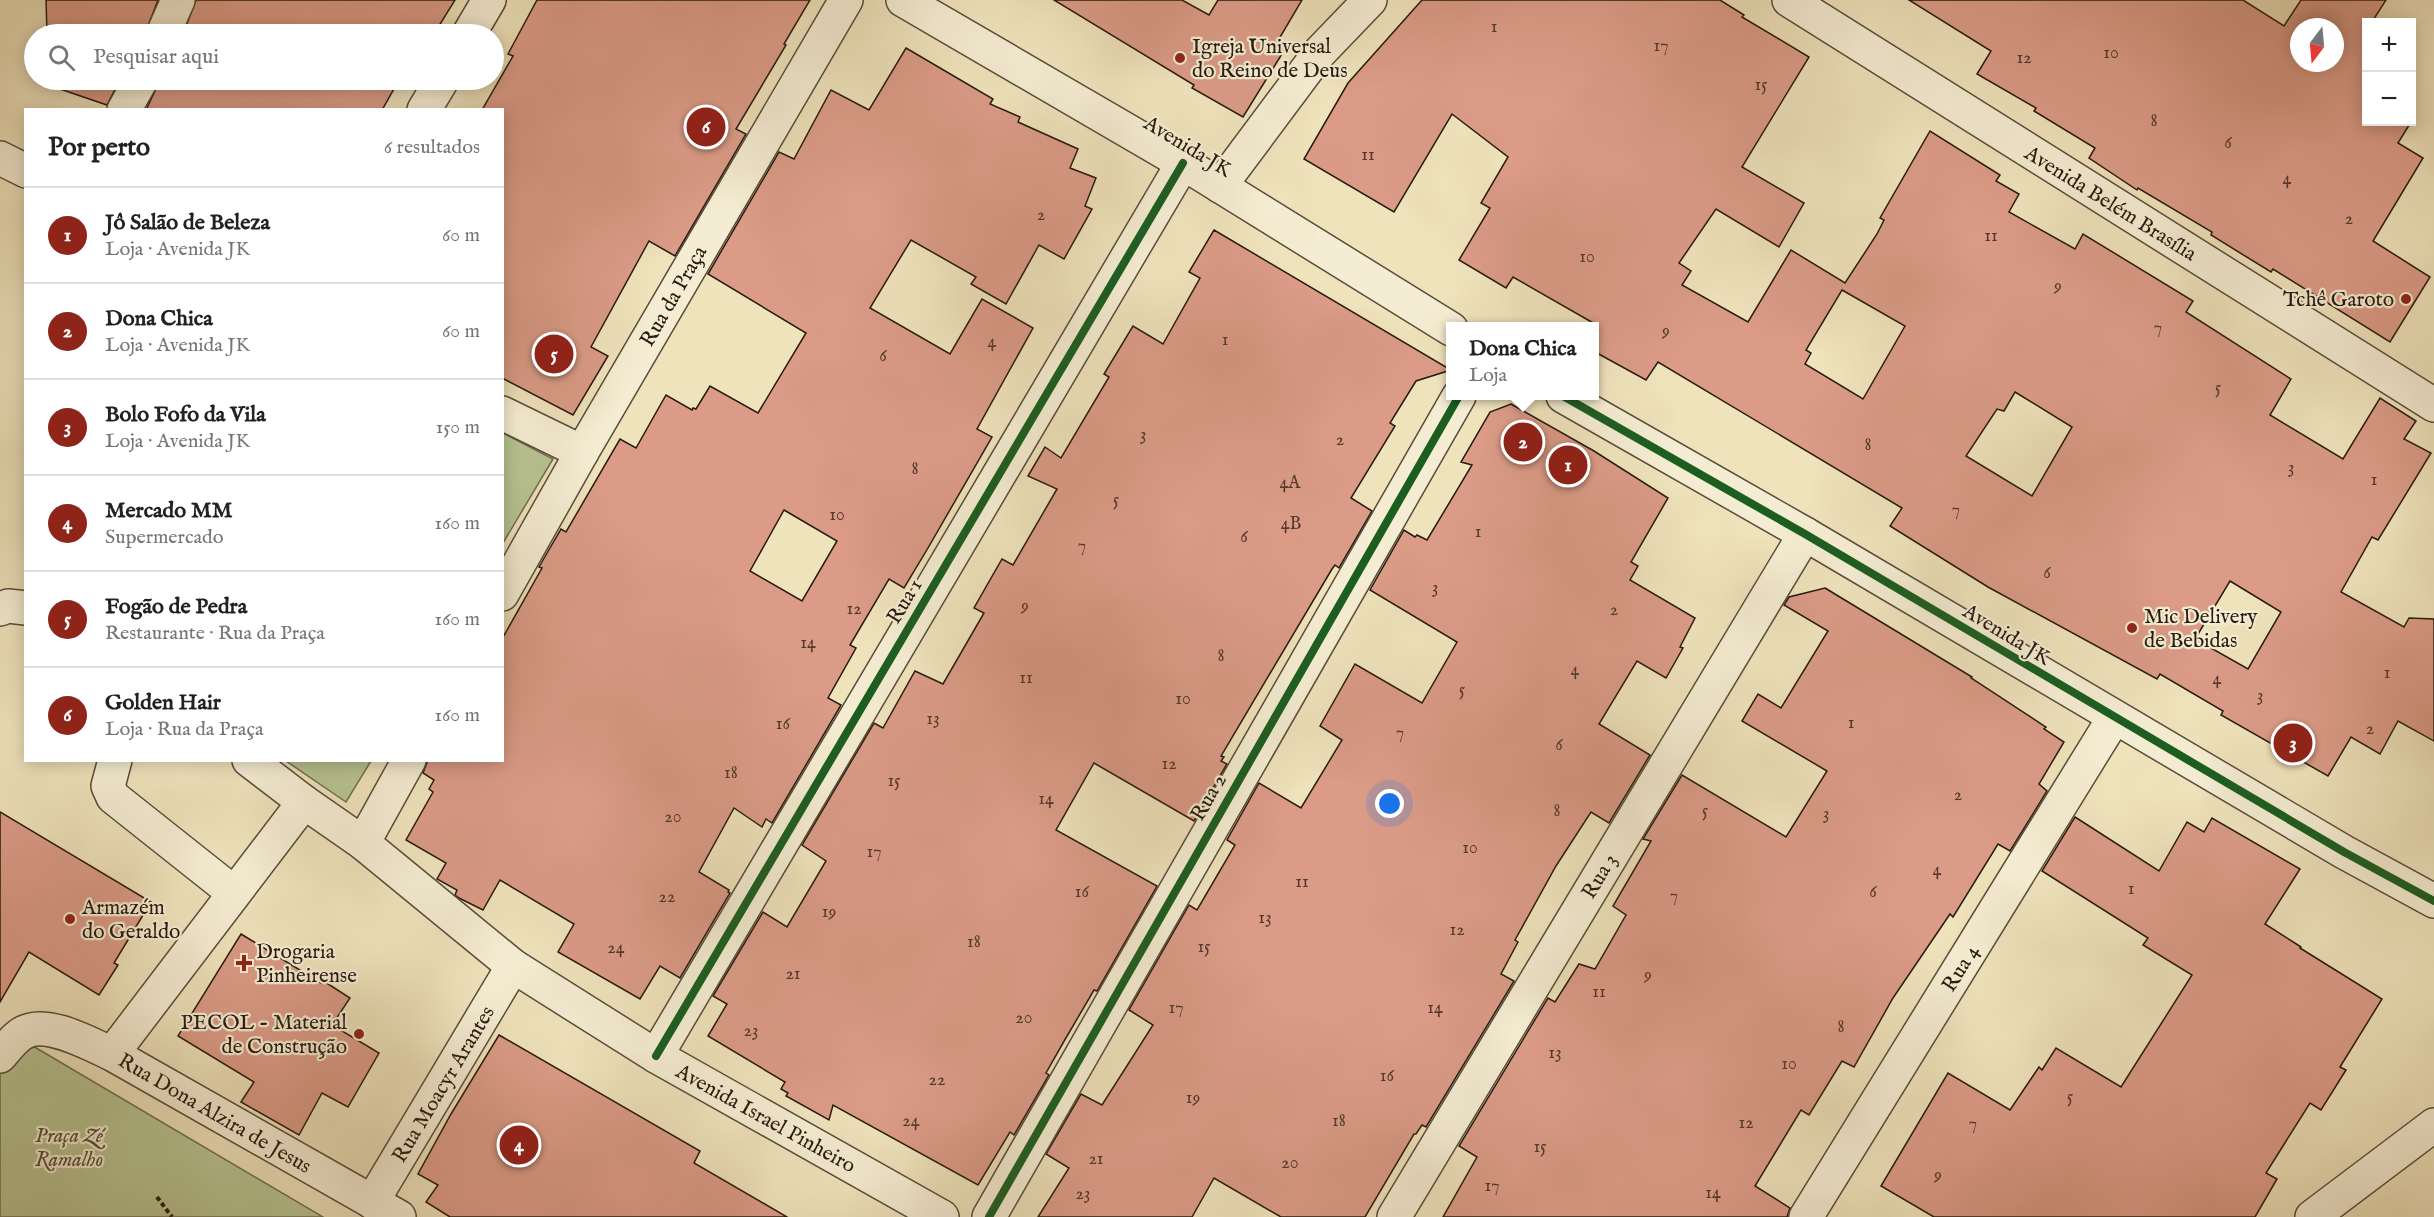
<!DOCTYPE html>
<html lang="pt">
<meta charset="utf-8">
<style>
:root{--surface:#fff;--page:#f6f6f6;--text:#222;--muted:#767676;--line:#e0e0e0;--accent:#8f2418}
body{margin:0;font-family:"IM FELL English",serif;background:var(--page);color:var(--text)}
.controls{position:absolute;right:18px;top:18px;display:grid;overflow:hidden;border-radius:0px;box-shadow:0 3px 15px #0003}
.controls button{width:54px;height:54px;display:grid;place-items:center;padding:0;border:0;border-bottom:2px solid var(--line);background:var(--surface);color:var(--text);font:30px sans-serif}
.compass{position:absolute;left:2290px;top:18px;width:54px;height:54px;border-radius:50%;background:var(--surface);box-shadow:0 3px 15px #0003;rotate:196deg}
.you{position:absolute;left:1390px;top:804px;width:21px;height:21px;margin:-15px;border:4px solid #fff;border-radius:50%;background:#1a73e8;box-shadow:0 0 0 9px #1a73e833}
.badge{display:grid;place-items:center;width:39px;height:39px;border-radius:50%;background:var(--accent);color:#fff;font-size:20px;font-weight:700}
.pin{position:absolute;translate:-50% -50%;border:3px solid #fff;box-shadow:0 2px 6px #0006}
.popup{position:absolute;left:1446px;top:322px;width:153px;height:78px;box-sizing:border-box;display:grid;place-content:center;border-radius:0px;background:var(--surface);filter:drop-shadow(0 2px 4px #0005);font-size:20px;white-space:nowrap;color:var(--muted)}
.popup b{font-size:22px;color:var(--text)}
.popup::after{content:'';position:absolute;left:50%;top:100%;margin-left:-12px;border:12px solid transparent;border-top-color:var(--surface)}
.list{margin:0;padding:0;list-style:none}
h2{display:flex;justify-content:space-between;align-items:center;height:78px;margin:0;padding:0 24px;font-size:26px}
h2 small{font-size:20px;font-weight:400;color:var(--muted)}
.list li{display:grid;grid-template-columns:39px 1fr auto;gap:18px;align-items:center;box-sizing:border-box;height:96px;padding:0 24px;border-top:2px solid var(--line)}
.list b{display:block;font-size:22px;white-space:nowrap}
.list p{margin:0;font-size:20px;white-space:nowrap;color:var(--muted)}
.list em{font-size:20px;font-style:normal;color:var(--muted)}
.icon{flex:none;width:33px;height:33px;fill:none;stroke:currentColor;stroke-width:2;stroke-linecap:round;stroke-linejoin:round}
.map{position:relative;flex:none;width:2434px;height:1217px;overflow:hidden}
.search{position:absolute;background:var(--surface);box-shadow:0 3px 15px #0003;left:24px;top:24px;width:480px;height:66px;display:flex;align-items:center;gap:15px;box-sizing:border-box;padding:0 21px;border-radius:33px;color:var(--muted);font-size:22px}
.panel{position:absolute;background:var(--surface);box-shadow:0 3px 15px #0003;left:24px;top:108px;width:480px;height:654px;border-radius:0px}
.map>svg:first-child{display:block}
</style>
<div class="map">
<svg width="2434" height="1217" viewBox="0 0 2434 1217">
<rect width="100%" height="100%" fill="#efe3bc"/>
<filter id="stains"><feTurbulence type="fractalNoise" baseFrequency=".00333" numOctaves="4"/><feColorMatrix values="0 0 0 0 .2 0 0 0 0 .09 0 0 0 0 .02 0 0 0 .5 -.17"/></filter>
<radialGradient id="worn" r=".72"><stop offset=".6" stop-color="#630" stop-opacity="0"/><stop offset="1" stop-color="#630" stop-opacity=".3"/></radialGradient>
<g fill="#b7c492" stroke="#6f6f50" stroke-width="1.5">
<path d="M503,433L553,459L503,543Z"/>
<path d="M286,761H371L346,802Z"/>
<path d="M21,1039L323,1217H0V1074Z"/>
</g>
<g fill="#db9b87" stroke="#271a0f" stroke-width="1.5" fill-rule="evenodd">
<path d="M46,0H158L145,34H47Z"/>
<path d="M196,0H455L434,34H183Z"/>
<path d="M537,0H810L784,44L786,45L736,129L746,134L675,256L649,241L591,347L608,356L573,415L502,378V110H482L513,56L508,54Z"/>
<path d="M1054,0H1182L1209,15L1218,0H1302L1276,44L1285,49L1243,117L1192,88L1194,85Z"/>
<path d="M1422,0H1720L1744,15L1742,17L1809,57L1742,167L1804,203L1779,247L1716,209L1679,263L1691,271L1682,285L1748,322L1791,250L1845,283L1877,234L1884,220L1880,218L1930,131L2000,175L1996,181L2019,194L2009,212L2075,249L2083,234L2193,301L2186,312L2291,379L2270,415L2343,459L2380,398L2416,421L2404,439L2431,453L2378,540L2372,537L2341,592L2404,627L2409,618L2434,619V741L2398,721L2380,754L2351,737L2328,776L2221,715L2223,711L2160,674L2157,679L1988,587L1890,526L1902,508L1658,362L1646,380L1595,352V324L1513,277L1506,288L1459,260L1490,208L1481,203L1508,157L1452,114L1394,212L1304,159L1348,83ZM1842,290L1905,326L1863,399L1805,364L1811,353L1806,350ZM2015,392L2072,427L2032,496L1966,456L1997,409L2004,411ZM2230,581L2281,612L2248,669L2195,639Z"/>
<path d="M1909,0H2243L2284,26L2301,0H2386L2372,22H2367V122H2411L2398,143L2423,158L2373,241L2430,277L2390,342L2273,269L2271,272L2211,235L2212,232L2138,188L2137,190L2089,158L2095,148L2034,111L2036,108L1977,74L1991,51ZM2299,27H2335V63H2299Z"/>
<path d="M906,48L993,99L990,104L1020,117L1018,122L1078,149L1070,168L1096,178L1085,206L1092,209L1064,259L1039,245L1006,304L971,284L976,277L911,240L870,308L950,354L982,299L1033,328L977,429L992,437L928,548L904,588L889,579L850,645L856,648L828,698L841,705L772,823L766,819L762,827L734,808L699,872L729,890L728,892L730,893L680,978L660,966L640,999L558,952L574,924L500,880L483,910L459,898L455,895L457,890L437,879L446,863L406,840L433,792L429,789L434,780L423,773L428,760H502V639L542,568L539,567L547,553L561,529L566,532L620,439L636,448L666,395L692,410L693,408L696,409L710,386L758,413L806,333L708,274L779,152L794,159L831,90L869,110ZM784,510L837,541L802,601L750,571Z"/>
<path d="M48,80H120L107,105L48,85Z"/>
<path d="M160,80H399L382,110H146Z"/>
<path d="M1214,230L1451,370L1416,381L1390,423L1395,426L1351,498L1372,511L1339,568L1335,565L1332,569L1221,756L1224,757L1221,761L1227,764L1194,821L1094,763L1056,830L1157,886L1097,991L1094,990L1063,1043L1046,1073L1049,1075L1014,1135L1010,1132L978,1185L833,1105L829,1120L786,1096L788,1093L781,1089L785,1082L708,1036L727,1004L713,996L763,912L787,927L826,861L802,845L874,723L883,728L915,671L943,684L984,613L974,608L1002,559L1013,565L1057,489L1028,476L1045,447L1061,458L1109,377L1104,374L1133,326L1163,344L1200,278L1189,272Z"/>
<path d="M1511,404L1594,451L1668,498L1631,562L1638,566L1630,580L1695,618L1680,647L1683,648L1666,678L1637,661L1599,724L1650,755L1609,823L1591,812L1556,866L1515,940L1518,942L1501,974L1514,981L1426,1127L1422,1125L1416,1134H1414L1365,1217H1281L1214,1178L1192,1217H1038L1069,1168L1046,1154L1081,1094L1102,1105L1153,1025L1129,1010L1189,905L1197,910L1235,845L1227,840L1259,783L1301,808L1342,740L1320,726L1355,664L1422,703L1457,642L1370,590L1404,530L1415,537L1417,535L1427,540L1472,465L1461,462L1490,412Z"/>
<path d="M1825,588L1972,677L1971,678L2046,727L2044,729L2064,742L2039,784L2047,791L2010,851L1998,844L1953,917L1950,914L1893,998L1854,1067L1842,1061L1809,1115L1801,1110L1755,1186L1790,1208L1787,1217H1443L1477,1157L1459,1146L1548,998L1555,1002L1579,964L1595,969L1626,915L1613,906L1651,841L1643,839L1682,775L1786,837L1827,771L1742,721L1758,694L1781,708L1828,631L1784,605L1789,597Z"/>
<path d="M0,812L151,902L114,963L118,965L99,995L29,952L0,1002Z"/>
<path d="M2075,817L2159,871L2187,822L2204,832L2212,818L2300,869L2265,924L2301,947L2300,948L2382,999L2340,1067L2346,1070L2321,1110L2310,1103L2266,1173L2277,1179L2255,1217H1934L1881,1186L1948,1073L2010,1110L2039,1067L2042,1070L2056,1048L2121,1087L2192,975L2143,945L2148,938L2042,871Z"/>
<path d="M241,934L321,983L322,980L350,998L332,1025L379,1053L348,1107L322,1093L299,1135L241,1102L254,1082L178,1036Z"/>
<path d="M499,1035L700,1151L694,1163L787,1217H450L426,1202L438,1185L418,1174L451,1114Z"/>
</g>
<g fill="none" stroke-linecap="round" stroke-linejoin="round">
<g stroke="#594c3a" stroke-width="36">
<g id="minor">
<path d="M903,0L1183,163L1451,329"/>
<path d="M1789,0L2434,405"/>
<path d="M163,34L178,0"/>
<path d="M469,34L489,0"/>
<path d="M124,110L141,80"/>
<path d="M424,110L442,80"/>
<path d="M0,158L26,171"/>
<path d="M1220,186L1320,52L1370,0"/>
<path d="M1563,396L1805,534L2344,852L2434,901"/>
<path d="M502,413L582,452"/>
<path d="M502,594L582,452L846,0"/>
<path d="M0,609L8,606L26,608"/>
<path d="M115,760L108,786L113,797L234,893"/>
<path d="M249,760L304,802L363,843L513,966L656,1056L942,1217"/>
<path d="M363,843L409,760"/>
<path d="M112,1054L304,802"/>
<path d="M0,1056C7,1048 14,1038 23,1033C46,1019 90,1044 112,1054L399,1217"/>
<path d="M656,1056L1183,163"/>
<path d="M372,1202L513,966"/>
<path d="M989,1217L1459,396"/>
<path d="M1394,1217L1805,534"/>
<path d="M1806,1217L2114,718"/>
<path d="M2312,1217L2434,1125"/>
</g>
</g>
<path stroke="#271a0f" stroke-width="4" stroke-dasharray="4.5 3" stroke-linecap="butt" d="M157,1197L172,1217"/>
<use href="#minor" stroke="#f5edd3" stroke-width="33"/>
<g stroke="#f5edd3" stroke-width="11">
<g id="cycleway">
<path d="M1563,396L1805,534L2344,852L2434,901"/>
<path d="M656,1056L1183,163"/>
<path d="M989,1217L1459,396"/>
</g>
</g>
<use href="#cycleway" stroke="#1b5e20" stroke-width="8"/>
</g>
<g fill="#8f2418" stroke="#f5edd3" stroke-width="2">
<circle cx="1180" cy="58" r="6"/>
<circle cx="2406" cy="299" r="6"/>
<circle cx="2132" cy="628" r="6"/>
<circle cx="70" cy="919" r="6"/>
<path d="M241 954h6v6h6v6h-6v6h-6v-6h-6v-6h6z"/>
<circle cx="359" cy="1034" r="6"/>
</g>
<g text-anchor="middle" stroke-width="4.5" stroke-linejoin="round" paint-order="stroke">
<g font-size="18" fill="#543a2d">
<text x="1494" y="32">1</text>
<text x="1661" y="51">17</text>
<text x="2111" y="58">10</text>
<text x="2024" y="63">12</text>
<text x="1761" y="90">15</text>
<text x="2154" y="126">8</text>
<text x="2228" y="148">6</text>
<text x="1368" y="160">11</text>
<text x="2287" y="184">4</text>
<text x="1041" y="220">2</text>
<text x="2349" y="224">2</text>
<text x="1991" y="241">11</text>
<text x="1587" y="262">10</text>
<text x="2058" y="291">9</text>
<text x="2158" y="333">7</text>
<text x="1666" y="336">9</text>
<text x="1225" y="345">1</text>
<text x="992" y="347">4</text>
<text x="883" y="361">6</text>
<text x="2218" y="393">5</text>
<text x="1143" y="440">3</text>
<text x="1340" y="445">2</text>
<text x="1868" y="450">8</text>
<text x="2291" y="473">3</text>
<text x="915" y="474">8</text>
<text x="2374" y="485">1</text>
<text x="1290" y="488">4A</text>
<text x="1116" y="505">5</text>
<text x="1956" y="515">7</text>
<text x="837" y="520">10</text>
<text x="1291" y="529">4B</text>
<text x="1478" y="537">1</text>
<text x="1244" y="542">6</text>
<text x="1082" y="551">7</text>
<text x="2047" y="578">6</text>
<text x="1435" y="593">3</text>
<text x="1025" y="611">9</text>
<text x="854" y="614">12</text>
<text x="1614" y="615">2</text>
<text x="808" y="648">14</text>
<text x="1221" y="661">8</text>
<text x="1575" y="675">4</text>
<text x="2387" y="678">1</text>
<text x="1026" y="683">11</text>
<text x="2217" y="684">4</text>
<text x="1462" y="695">5</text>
<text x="2260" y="701">3</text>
<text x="1183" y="704">10</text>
<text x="933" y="724">13</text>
<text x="1851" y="728">1</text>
<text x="783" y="729">16</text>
<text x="2370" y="734">2</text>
<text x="1400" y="738">7</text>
<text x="1559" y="750">6</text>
<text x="1169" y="769">12</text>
<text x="731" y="778">18</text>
<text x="894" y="786">15</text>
<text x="1958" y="800">2</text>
<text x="1046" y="804">14</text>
<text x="1557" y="816">8</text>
<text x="1705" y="816">5</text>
<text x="1826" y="819">3</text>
<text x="673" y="822">20</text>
<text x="1470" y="853">10</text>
<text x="874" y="857">17</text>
<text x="1937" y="875">4</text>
<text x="1302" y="887">11</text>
<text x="2131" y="894">1</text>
<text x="1082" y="897">16</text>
<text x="1873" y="897">6</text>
<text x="1674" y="901">7</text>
<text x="667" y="902">22</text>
<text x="829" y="917">19</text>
<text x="1265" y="923">13</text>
<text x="1457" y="935">12</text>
<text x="974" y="947">18</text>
<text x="1204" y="952">15</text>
<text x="616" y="953">24</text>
<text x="793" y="979">21</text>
<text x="1648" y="980">9</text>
<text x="1599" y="997">11</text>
<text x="1176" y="1013">17</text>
<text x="1435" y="1013">14</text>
<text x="1024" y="1023">20</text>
<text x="1841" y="1032">8</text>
<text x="751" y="1036">23</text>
<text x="1555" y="1058">13</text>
<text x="1789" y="1069">10</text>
<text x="1387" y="1081">16</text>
<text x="937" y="1085">22</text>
<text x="2070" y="1102">5</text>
<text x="1193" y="1103">19</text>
<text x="911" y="1126">24</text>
<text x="1339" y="1126">18</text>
<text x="1746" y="1128">12</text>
<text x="1973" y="1129">7</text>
<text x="1540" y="1152">15</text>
<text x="1096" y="1164">21</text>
<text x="1290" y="1168">20</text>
<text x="1938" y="1180">9</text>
<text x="1492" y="1191">17</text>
<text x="1713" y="1198">14</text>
<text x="1083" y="1199">23</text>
</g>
<g font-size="21" fill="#271a0f" stroke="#f5edd3" text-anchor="start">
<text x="1192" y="53">Igreja Universal<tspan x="1192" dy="24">do Reino de Deus</tspan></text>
<text x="2394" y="306" text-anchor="end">Tchê Garoto</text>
<text x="2144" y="623">Mic Delivery<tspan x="2144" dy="24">de Bebidas</tspan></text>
<text x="82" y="914">Armazém<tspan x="82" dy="24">do Geraldo</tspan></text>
<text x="256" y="958">Drogaria<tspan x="256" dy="24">Pinheirense</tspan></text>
<text x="347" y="1029" text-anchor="end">PECOL - Material<tspan x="347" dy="24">de Construção</tspan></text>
</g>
<g font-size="21" fill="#271a0f" stroke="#f5edd3">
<text transform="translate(1188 146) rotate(31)" y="7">Avenida JK</text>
<text transform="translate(2111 203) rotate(32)" y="7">Avenida Belém Brasília</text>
<text transform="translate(673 296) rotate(-60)" y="7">Rua da Praça</text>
<text transform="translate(904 601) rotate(-59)" y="7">Rua 1</text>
<text transform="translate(2007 634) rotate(31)" y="7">Avenida JK</text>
<text transform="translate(1208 797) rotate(-60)" y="7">Rua 2</text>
<text transform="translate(1599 876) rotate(-59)" y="7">Rua 3</text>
<text transform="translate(1960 968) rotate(-58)" y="7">Rua 4</text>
<text transform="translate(443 1084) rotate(-59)" y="7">Rua Moacyr Arantes</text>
<text transform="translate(215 1113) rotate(30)" y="7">Rua Dona Alzira de Jesus</text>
<text transform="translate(766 1118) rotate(29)" y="7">Avenida Israel Pinheiro</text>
</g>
<g font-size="21" font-style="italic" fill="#524d36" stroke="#f5edd3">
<text x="69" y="1142">Praça Zé<tspan x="69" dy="24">Ramalho</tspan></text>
</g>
</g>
<rect width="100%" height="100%" filter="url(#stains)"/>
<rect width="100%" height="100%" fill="url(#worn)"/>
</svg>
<div class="controls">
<button>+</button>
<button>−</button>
</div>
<svg class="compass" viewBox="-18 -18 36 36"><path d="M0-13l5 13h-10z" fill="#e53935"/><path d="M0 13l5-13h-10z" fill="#767676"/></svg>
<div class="you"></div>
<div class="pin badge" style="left:1568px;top:465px">1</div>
<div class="pin badge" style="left:1523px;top:442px">2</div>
<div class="popup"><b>Dona Chica</b>Loja</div>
<div class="pin badge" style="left:2293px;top:743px">3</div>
<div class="pin badge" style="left:519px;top:1145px">4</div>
<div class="pin badge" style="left:554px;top:354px">5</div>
<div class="pin badge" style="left:706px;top:127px">6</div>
<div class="search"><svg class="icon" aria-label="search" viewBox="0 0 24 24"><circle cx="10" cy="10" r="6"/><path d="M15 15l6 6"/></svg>Pesquisar aqui</div>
<section class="panel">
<h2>Por perto<small>6 resultados</small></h2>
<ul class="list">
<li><span class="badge">1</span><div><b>Jô Salão de Beleza</b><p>Loja · Avenida JK</p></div><em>60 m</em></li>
<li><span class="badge">2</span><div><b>Dona Chica</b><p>Loja · Avenida JK</p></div><em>60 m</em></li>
<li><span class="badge">3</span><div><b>Bolo Fofo da Vila</b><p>Loja · Avenida JK</p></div><em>150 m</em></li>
<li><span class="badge">4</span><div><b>Mercado MM</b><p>Supermercado</p></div><em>160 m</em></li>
<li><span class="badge">5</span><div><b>Fogão de Pedra</b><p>Restaurante · Rua da Praça</p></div><em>160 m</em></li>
<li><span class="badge">6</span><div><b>Golden Hair</b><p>Loja · Rua da Praça</p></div><em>160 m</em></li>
</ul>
</section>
</div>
